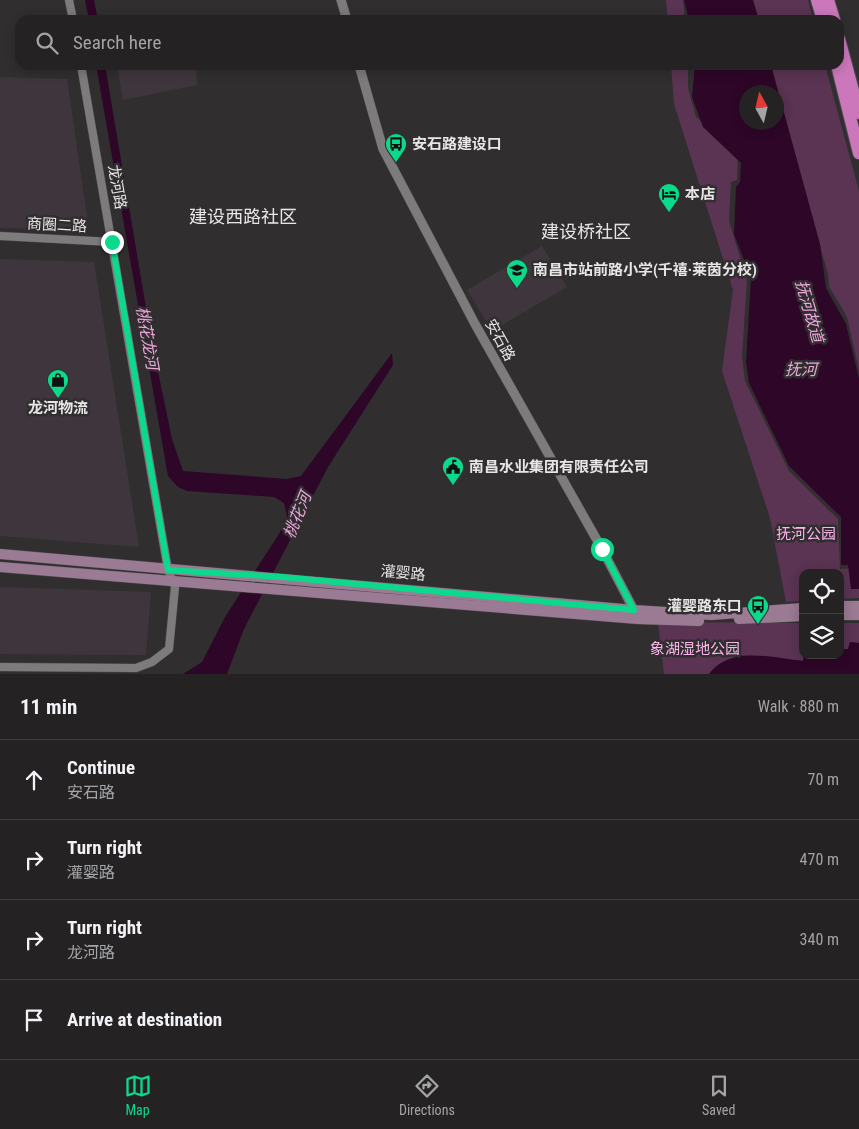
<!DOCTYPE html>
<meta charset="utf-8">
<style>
:root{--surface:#252224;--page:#2d2a2c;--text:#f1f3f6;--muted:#a3a4a6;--line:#423f41;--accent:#0bd98b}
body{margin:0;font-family:"Roboto Condensed","Noto Sans SC",sans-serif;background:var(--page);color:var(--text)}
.controls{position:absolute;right:15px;bottom:15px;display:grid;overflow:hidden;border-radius:10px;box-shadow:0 2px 12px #0003}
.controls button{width:45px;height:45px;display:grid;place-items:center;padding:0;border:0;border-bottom:1px solid var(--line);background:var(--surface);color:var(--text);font:25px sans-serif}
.compass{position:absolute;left:739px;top:85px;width:45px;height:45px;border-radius:50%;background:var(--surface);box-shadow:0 2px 12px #0003;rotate:352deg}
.stop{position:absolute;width:15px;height:15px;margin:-11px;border:4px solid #0bd98b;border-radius:50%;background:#fff}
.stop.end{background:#0bd98b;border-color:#fff;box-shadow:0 1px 5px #0008}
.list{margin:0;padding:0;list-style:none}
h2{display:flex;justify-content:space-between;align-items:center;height:65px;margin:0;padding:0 20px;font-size:21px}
h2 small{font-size:16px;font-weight:400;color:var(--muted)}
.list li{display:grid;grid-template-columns:32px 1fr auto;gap:15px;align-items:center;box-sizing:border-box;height:80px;padding:0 20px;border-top:1px solid var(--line)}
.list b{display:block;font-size:19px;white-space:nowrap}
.list p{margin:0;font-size:16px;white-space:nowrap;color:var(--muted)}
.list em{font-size:16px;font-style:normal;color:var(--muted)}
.icon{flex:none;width:28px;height:28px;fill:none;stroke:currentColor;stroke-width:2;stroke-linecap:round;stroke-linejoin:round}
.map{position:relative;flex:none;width:859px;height:674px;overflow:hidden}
.search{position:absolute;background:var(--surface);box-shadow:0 2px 12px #0003;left:15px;right:15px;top:15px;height:55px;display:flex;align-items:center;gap:12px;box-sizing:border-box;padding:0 18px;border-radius:15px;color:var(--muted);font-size:19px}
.sheet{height:385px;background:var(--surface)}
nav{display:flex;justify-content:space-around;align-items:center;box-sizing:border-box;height:70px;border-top:1px solid var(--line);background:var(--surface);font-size:14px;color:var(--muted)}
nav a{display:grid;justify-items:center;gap:2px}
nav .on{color:var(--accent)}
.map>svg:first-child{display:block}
</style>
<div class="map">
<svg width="859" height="674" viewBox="0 0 859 674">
<rect width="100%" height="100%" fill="#312e30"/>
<g fill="#3e363c">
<path d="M117,65H196L197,85L123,100Z"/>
<path d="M0,77L67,79L89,230L0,228Z"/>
<path d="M542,246L567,287L492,331L467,290Z"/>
<path d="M0,259L94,262L139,547L0,536Z"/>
<path d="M0,587L151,592L146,655L0,654Z"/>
</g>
<g fill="#5a3452">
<path d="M666,0H683L685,20H668Z"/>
<path d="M749,0H808L813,20H755Z"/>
<path d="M671,65H688V88L696,117L738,154L737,180L731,182L729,221L747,280L742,356L745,381L789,471L838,519L840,569L859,568V598L840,599V573H803V601L786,602L770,518L722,371L733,290L674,104Z"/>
<path d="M768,65H825L859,191V370L847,317L829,286L828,274Z"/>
<path d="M658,622L803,623V661L741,655L709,674H664Z"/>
<path d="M840,623H859V643L850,642L848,649H840Z"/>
</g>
<g fill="#2e0628" fill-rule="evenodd">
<path d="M85,0H94L98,20H89Z"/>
<path d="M684,0H753L759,20H689Z"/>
<path d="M96,65H105L152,343L172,439L183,471L287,479L301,476L392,353L393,365L328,467L244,629L227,674H183L202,662L225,617L279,534L287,516L284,503L274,497L187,491L178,487L168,476Z"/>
<path d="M695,65H771L820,244L826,288L846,324L859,379V589H851L848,565H841V517L789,466L749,383L746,362L751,278L734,234L736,187L740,182L741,163L703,127L692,97ZM746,92H776V122H746Z"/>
<path d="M850,642L859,643V674H709C731,645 772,658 803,661L804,655H840V649H848Z"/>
</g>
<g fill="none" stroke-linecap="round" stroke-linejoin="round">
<g stroke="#4f4c4e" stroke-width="9">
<g id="minor">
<path d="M69,0L73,20"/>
<path d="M0,236L112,242"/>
<path d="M0,667L136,668L152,662L169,649L175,587L168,570L81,65"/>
</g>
</g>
<g stroke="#4f4c4e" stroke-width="10">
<g id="tertiary">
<path d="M341,0L347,20"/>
<path d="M359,65L383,149L475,324L602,549L636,614"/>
</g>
</g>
<g stroke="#4f4c4e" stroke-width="11">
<g id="secondary">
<path d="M0,554L634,610L711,615L803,608"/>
<path d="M0,567L638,619L699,621"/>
<path d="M840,606H859"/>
<path d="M840,615H859"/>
<path d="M739,619L803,616"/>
</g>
</g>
<g stroke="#4f4c4e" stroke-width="14">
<g id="trunk">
<path d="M817,0L823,20"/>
<path d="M828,0L834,20"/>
<path d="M839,39L859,113"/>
<path d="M837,65L859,153"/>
</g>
</g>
<use href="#minor" stroke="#7e7b7d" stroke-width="8"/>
<use href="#tertiary" stroke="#7e7b7d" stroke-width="9"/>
<use href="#secondary" stroke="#9b7a94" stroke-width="10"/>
<use href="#trunk" stroke="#cc77bc" stroke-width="12"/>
</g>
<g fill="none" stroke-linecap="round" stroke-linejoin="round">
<path stroke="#0bd98b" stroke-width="6" d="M112,242L168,570L282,577L634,610L602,549"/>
</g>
<defs>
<g id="bus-pin" transform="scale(1.125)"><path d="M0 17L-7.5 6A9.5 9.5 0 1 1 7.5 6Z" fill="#0bd98b" stroke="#312e30"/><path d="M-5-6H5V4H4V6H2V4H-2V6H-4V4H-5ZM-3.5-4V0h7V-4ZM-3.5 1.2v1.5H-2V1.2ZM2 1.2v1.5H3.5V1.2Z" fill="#111"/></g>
<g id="hotel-pin" transform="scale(1.125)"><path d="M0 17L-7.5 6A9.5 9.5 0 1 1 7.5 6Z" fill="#0bd98b" stroke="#312e30"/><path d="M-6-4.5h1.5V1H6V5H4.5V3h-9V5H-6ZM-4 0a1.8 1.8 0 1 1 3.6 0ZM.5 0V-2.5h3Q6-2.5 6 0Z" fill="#111"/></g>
<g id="school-pin" transform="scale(1.125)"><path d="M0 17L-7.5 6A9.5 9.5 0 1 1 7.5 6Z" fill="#0bd98b" stroke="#312e30"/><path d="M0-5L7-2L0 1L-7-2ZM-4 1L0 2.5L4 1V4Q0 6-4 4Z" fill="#111"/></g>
<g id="shop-pin" transform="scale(1.125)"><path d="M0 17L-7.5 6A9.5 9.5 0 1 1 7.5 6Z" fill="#0bd98b" stroke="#312e30"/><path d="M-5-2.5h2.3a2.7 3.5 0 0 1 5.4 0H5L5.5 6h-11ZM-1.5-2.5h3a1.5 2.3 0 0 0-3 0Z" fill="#111"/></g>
<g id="civic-pin" transform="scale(1.125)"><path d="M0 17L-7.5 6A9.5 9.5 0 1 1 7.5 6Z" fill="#0bd98b" stroke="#312e30"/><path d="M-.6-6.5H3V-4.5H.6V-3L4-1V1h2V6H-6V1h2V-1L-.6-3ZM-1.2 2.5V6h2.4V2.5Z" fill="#111"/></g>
</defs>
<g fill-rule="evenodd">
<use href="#bus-pin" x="396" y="144"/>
<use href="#hotel-pin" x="669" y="194"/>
<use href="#school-pin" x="517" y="270"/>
<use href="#shop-pin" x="58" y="380"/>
<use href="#civic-pin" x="453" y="467"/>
<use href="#bus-pin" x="758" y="606"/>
</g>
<g text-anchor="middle" stroke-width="5" stroke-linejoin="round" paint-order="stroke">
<g font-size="15" font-weight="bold" fill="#e7e5e6" stroke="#312e30" text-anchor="start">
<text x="412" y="149">安石路建设口</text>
<text x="685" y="199">本店</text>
<text x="533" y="275">南昌市站前路小学(千禧·莱茵分校)</text>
<text x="58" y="413" text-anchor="middle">龙河物流</text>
<text x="469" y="472">南昌水业集团有限责任公司</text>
<text x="742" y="611" text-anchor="end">灌婴路东口</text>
</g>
<g font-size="15" fill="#e7e5e6" stroke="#312e30">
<text transform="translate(117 187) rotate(80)" y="5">龙河路</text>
<text transform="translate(57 225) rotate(3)" y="5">商圈二路</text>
<text transform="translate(500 340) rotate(61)" y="5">安石路</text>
<text transform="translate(403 573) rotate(5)" y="5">灌婴路</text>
</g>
<g font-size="15" fill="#feb5ee" stroke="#312e30">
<text x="806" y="539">抚河公园</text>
<text x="695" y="654">象湖湿地公园</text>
</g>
<g font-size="16" font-style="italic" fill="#eda6de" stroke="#312e30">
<text transform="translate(810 311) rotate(74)" y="6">抚河故道</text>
<text transform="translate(148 338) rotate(80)" y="6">桃花龙河</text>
<text x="801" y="375">抚河</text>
<text transform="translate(297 515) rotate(-68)" y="6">桃花河</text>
</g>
<g font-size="18" fill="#e7e5e6" stroke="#312e30">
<text x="243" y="223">建设西路社区</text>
<text x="586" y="238">建设桥社区</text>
</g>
</g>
</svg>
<div class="controls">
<button><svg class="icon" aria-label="locate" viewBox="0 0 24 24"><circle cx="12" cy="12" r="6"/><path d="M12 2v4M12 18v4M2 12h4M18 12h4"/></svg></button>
<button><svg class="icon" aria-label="layers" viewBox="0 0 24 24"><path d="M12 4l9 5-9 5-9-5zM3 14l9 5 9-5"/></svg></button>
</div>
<svg class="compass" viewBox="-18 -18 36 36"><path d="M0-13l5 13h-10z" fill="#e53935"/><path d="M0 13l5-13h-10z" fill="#a3a4a6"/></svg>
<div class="stop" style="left:602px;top:549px"></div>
<div class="stop end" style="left:112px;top:242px"></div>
<div class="search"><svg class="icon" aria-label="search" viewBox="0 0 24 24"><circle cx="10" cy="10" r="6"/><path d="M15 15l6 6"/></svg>Search here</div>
</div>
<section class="sheet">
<h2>11 min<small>Walk · 880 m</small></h2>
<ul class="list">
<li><svg class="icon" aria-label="ahead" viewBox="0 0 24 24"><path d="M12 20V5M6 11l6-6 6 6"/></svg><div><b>Continue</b><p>安石路</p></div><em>70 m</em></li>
<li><svg class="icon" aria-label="right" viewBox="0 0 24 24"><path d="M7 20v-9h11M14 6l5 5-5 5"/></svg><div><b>Turn right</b><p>灌婴路</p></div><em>470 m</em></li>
<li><svg class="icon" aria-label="right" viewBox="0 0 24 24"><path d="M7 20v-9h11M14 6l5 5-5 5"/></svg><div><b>Turn right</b><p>龙河路</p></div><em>340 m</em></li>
<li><svg class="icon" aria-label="arrive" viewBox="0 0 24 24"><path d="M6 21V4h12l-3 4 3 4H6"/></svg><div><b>Arrive at destination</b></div></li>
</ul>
</section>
<nav>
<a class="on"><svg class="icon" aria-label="map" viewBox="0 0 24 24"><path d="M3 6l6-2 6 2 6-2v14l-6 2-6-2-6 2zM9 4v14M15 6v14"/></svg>Map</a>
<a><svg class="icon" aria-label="directions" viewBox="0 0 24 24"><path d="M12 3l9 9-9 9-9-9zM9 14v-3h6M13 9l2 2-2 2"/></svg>Directions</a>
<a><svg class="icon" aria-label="saved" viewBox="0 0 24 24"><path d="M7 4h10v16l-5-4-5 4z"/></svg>Saved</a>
</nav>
